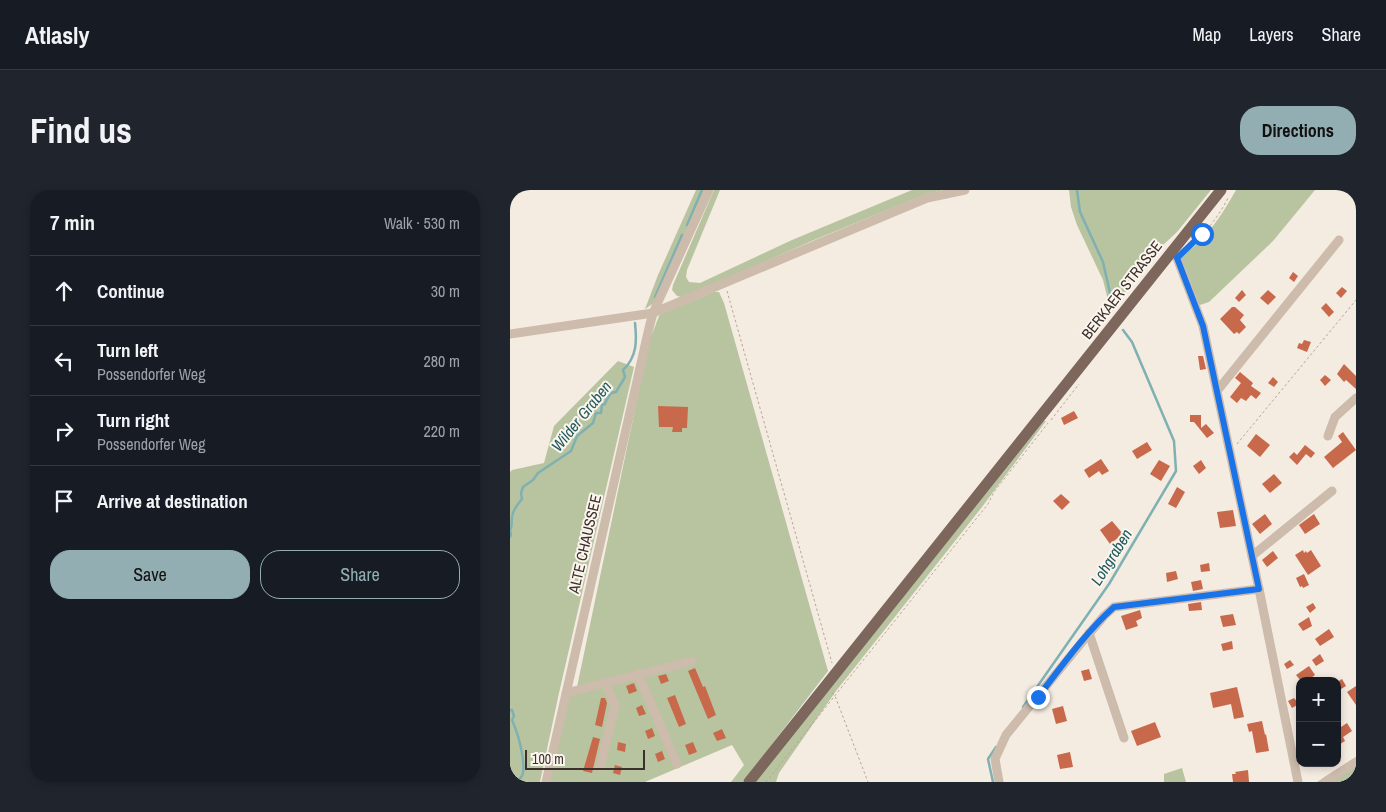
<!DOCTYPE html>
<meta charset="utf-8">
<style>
:root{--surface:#171b24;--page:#20242c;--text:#f1f3f6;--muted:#9ea1a6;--line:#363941;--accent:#92aeb2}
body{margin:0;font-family:"Archivo Narrow",sans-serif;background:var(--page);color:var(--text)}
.controls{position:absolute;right:15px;bottom:15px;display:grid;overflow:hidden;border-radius:10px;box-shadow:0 2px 8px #0003}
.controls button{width:45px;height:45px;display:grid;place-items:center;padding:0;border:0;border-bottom:1px solid var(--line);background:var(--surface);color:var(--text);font:25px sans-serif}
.scale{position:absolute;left:15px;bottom:12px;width:120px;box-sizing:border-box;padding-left:5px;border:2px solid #3b302b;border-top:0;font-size:14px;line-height:18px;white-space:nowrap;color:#3b302b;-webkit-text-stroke:4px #fbf5ee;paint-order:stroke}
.stop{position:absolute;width:15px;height:15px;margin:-11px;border:4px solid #1a73e8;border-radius:50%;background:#fff}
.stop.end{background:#1a73e8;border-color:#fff;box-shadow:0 1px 5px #0008}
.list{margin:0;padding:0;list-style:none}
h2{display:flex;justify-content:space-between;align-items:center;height:65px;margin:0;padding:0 20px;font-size:21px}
h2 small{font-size:16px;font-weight:400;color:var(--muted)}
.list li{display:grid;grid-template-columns:32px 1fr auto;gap:15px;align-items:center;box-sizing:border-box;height:70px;padding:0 20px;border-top:1px solid var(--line)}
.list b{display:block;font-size:19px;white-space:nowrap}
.list p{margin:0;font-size:16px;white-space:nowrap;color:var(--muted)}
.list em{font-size:16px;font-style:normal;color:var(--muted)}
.actions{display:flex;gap:10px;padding:15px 20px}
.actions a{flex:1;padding:11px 0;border:1px solid var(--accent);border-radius:20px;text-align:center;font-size:18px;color:var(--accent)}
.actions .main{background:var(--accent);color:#111}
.icon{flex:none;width:28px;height:28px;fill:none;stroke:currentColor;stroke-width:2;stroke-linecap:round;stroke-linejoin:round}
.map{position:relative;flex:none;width:846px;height:592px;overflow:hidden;border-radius:20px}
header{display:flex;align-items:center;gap:30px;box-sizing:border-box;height:70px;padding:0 25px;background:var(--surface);border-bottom:1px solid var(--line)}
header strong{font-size:24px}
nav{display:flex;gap:28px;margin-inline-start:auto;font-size:18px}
.intro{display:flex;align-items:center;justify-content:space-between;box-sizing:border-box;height:120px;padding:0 30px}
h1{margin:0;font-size:35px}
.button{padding:12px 22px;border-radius:20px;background:var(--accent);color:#111;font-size:18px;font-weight:700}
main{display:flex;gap:30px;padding:0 30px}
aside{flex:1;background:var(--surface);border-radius:20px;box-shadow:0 2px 8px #0003}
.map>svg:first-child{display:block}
</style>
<header>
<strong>Atlasly</strong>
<nav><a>Map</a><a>Layers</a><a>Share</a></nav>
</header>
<div class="intro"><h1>Find us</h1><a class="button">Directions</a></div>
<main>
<aside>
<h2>7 min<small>Walk · 530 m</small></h2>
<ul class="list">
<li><svg class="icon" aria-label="ahead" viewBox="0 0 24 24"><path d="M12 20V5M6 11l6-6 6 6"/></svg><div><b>Continue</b></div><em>30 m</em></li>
<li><svg class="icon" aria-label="left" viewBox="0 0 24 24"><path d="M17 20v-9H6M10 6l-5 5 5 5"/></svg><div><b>Turn left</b><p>Possendorfer Weg</p></div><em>280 m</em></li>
<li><svg class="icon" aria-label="right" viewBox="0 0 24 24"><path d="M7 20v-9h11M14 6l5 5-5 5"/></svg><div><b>Turn right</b><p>Possendorfer Weg</p></div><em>220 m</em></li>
<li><svg class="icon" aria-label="arrive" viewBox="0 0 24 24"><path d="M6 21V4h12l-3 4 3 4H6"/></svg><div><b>Arrive at destination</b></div></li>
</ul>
<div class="actions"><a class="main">Save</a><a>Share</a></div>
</aside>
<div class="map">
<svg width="846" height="592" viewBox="0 0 846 592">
<rect width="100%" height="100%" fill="#f4ebe1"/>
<g fill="#b8c4a0">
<path d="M186,0H195L144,113L135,119L148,85Z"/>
<path d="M204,0H210L177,80L176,87L179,92L190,93L282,50L402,0H433L416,4L304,50L183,103L171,107L167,106L162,100L163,95Z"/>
<path d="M559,0H701L667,42L639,68L628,88L595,125L597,106L593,90L567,35L561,17Z"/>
<path d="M726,0H805L763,51L699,112L690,115L687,112L671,68C676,61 683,58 689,52C704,37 716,18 726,0Z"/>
<path d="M204,102H209L214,113L318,481L233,592H221L234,575L222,555L135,592H40L59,503L67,497L139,152L149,126L151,124Z"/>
<path d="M108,171L124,177L49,503L30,592H0V282L2,280L34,273L44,236Z"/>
<path d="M534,231H536L472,317L326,501L269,583L266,592H245Z"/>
<path d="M846,567V592H807Z"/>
<path d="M672,578L676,592H654V584Z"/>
</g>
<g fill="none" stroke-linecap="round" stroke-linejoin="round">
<g stroke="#7fb0b2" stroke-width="2.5">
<path d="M567,0L570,22L593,72L603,116"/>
<path d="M177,35L192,0"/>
<path d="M145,107L172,45"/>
<path d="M0,347L1,345L0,340C3,335 1,333 2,328C2,320 8,314 12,309L11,303L13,297L23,290L28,283L61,261L67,246L83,233L86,223H91L92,215L95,214L97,209L101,203L106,202L115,187L113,180C127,167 127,151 125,133"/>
<path d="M513,517L599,394L666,281L664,251L622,152L613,140"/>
<path d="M0,520H2L4,526L2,530C8,543 15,568 13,583C12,587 9,590 6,592"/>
<path d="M483,592L478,569L486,557"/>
</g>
</g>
<g fill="#c8694b">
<path d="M783,82L788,86L784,92L779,88Z"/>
<path d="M832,97L837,101L831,108L826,103Z"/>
<path d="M732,100L736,105L729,112L725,108Z"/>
<path d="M758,100L766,107L758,115L750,108Z"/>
<path d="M816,113L824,122L819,127L811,118Z"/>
<path d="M722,117H725L734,125L730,130L736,137L729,144L727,142L724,144L710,129Z"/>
<path d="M794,150L801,152L797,162L787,158L789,153L792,154Z"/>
<path d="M688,166H693L696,179L690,180Z"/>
<path d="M834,174L846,186V199L836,190L834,192L827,184Z"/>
<path d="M730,182L743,193L741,196L751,203L746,209L741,205L736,211L731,208L727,213L720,207L731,193L725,188Z"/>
<path d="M815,185L821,190L815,196L810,190Z"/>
<path d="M763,187L768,192L764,197L758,193Z"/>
<path d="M148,216L178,217L177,238H172V242H162L163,237H149Z"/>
<path d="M564,221L568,228L554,235L551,228Z"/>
<path d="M680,225H691V238L696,234L704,243L697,248L684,232H680Z"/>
<path d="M833,242L846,260L823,278L814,267L832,252L828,246Z"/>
<path d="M746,244L760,255L750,267L737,256Z"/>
<path d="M637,252L642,260L627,269L622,261Z"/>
<path d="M795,255L805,263L801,268L796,264L787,275L779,267L784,262L787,265Z"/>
<path d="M591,269L599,281L592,285L589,281L579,288L574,280Z"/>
<path d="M649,270L660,276L651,291L640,284Z"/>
<path d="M691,270L696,278L689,284L683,276Z"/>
<path d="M764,284L772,293L760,303L752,294Z"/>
<path d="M667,297L675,302L666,318L658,314Z"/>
<path d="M551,304L560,312L552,320L543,311Z"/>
<path d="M723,320L726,336L710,338L707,322Z"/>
<path d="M755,324L762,334L750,344L742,334Z"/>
<path d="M804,324L810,334L795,344L789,335Z"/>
<path d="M602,331L613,344L600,354L590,340Z"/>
<path d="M793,360L794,363L796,361L797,363L801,360L811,376L798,385L785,365Z"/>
<path d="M763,361L768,368L757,377L752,370Z"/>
<path d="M699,373L700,381L691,382L690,375Z"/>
<path d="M666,381L668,389L657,392L656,383Z"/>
<path d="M794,384L799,395L793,398L792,396L790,397L786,388Z"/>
<path d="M691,390L693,399L683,401L681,392Z"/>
<path d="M691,412L692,420L679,421L678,414Z"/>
<path d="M803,413L806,418L800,423L796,417Z"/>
<path d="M630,420L632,428L626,431L628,436L616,440L611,426Z"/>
<path d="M723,424L726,435L713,437L710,426Z"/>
<path d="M799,427L802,436L793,441L788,434Z"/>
<path d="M819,439L824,447L810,456L805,449Z"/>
<path d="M722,451L723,459L713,461L711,454Z"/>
<path d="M810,464L814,471L806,476L802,470Z"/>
<path d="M780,470L784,475L777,479L774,474Z"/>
<path d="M799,476L805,485L797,491H791L786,485Z"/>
<path d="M185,478L193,497L195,496L206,525L198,529L178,481Z"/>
<path d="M579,479L582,489L574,491L571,481Z"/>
<path d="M156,484L159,491L151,494L148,486Z"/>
<path d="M832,489L836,496L831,499L827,492Z"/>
<path d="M124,493L127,501L119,504L116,496Z"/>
<path d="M846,496V515L837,502Z"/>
<path d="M727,497L734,527L724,529L721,514L703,518L700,503Z"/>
<path d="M165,505L176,534L169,537L157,508Z"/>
<path d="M91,508H95L97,513L92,537L85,535Z"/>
<path d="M784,508L789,514L782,518L778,511Z"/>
<path d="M132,515L136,524L129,526L126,518Z"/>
<path d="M553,516L557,531L546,534L542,519Z"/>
<path d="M752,531L755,545L756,544L759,561L746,563L742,541L739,542L737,534Z"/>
<path d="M645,532L651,547L627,556L621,541Z"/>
<path d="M837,533L842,541L833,547L835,551L827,556V538L828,539Z"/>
<path d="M142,538L145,546L138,549L135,541Z"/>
<path d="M212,539L216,548L207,551L203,543Z"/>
<path d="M83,547L90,549L82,583L73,581Z"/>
<path d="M108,552L116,554L115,562L107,560Z"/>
<path d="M183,552L187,562L179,565L175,555Z"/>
<path d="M152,561L155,569L148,572L145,564Z"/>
<path d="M560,562L563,577L550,579L547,565Z"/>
<path d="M105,575L112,577L110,585L103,583Z"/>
<path d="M738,580L739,592H723L722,584H726L725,582Z"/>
</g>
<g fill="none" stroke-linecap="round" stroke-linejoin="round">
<g stroke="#b9a596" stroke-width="1" stroke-dasharray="2.5 2.5" stroke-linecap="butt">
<path d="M679,57C695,44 709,26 718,8"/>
<path d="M217,101L322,473"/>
<path d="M541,230L569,194"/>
<path d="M727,254L846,110"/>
<path d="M322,503L325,506L358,592"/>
<path d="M256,592L478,314L484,302L538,233"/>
</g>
<g stroke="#cdbbac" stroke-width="9">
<path d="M661,63L667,68L693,136L749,399L788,592"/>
<path d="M0,144L143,123L417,8L455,0"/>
<path d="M707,201L829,50"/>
<path d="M818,246L825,227L846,208"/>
<path d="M742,366L822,301"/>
<path d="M579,443L614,548"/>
<path d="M128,484L167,574"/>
<path d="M56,503L182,471"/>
<path d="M90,577L105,516L95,492"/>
<path d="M36,592L139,138L143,123L199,0"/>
<path d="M489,592L485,569L496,545L572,452L594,426L604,417L749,399"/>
<path d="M815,592L846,572"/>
</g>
<path stroke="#7d675c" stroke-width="11" d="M239,592L711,0"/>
</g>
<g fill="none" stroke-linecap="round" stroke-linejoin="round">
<path stroke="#1a73e8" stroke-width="6" d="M528,507C552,476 575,443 604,417L749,399L693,136L667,68L692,44"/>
</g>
<g text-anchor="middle" stroke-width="4" stroke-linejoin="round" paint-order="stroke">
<g font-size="15" fill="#3b302b" stroke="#fbf5ee">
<text transform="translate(612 100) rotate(-52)" y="5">BERKAER STRASSE</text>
<text transform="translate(75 354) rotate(-77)" y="5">ALTE CHAUSSEE</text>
</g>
<g font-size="16" font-style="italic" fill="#1f5a5e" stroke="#fbf5ee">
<text transform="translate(71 226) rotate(-51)" y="6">Wilder Graben</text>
<text transform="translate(601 367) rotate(-58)" y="6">Lohgraben</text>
</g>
</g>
</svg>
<div class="controls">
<button>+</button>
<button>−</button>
</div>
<div class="scale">100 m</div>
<div class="stop" style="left:692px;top:44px"></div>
<div class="stop end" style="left:528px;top:507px"></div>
</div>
</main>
